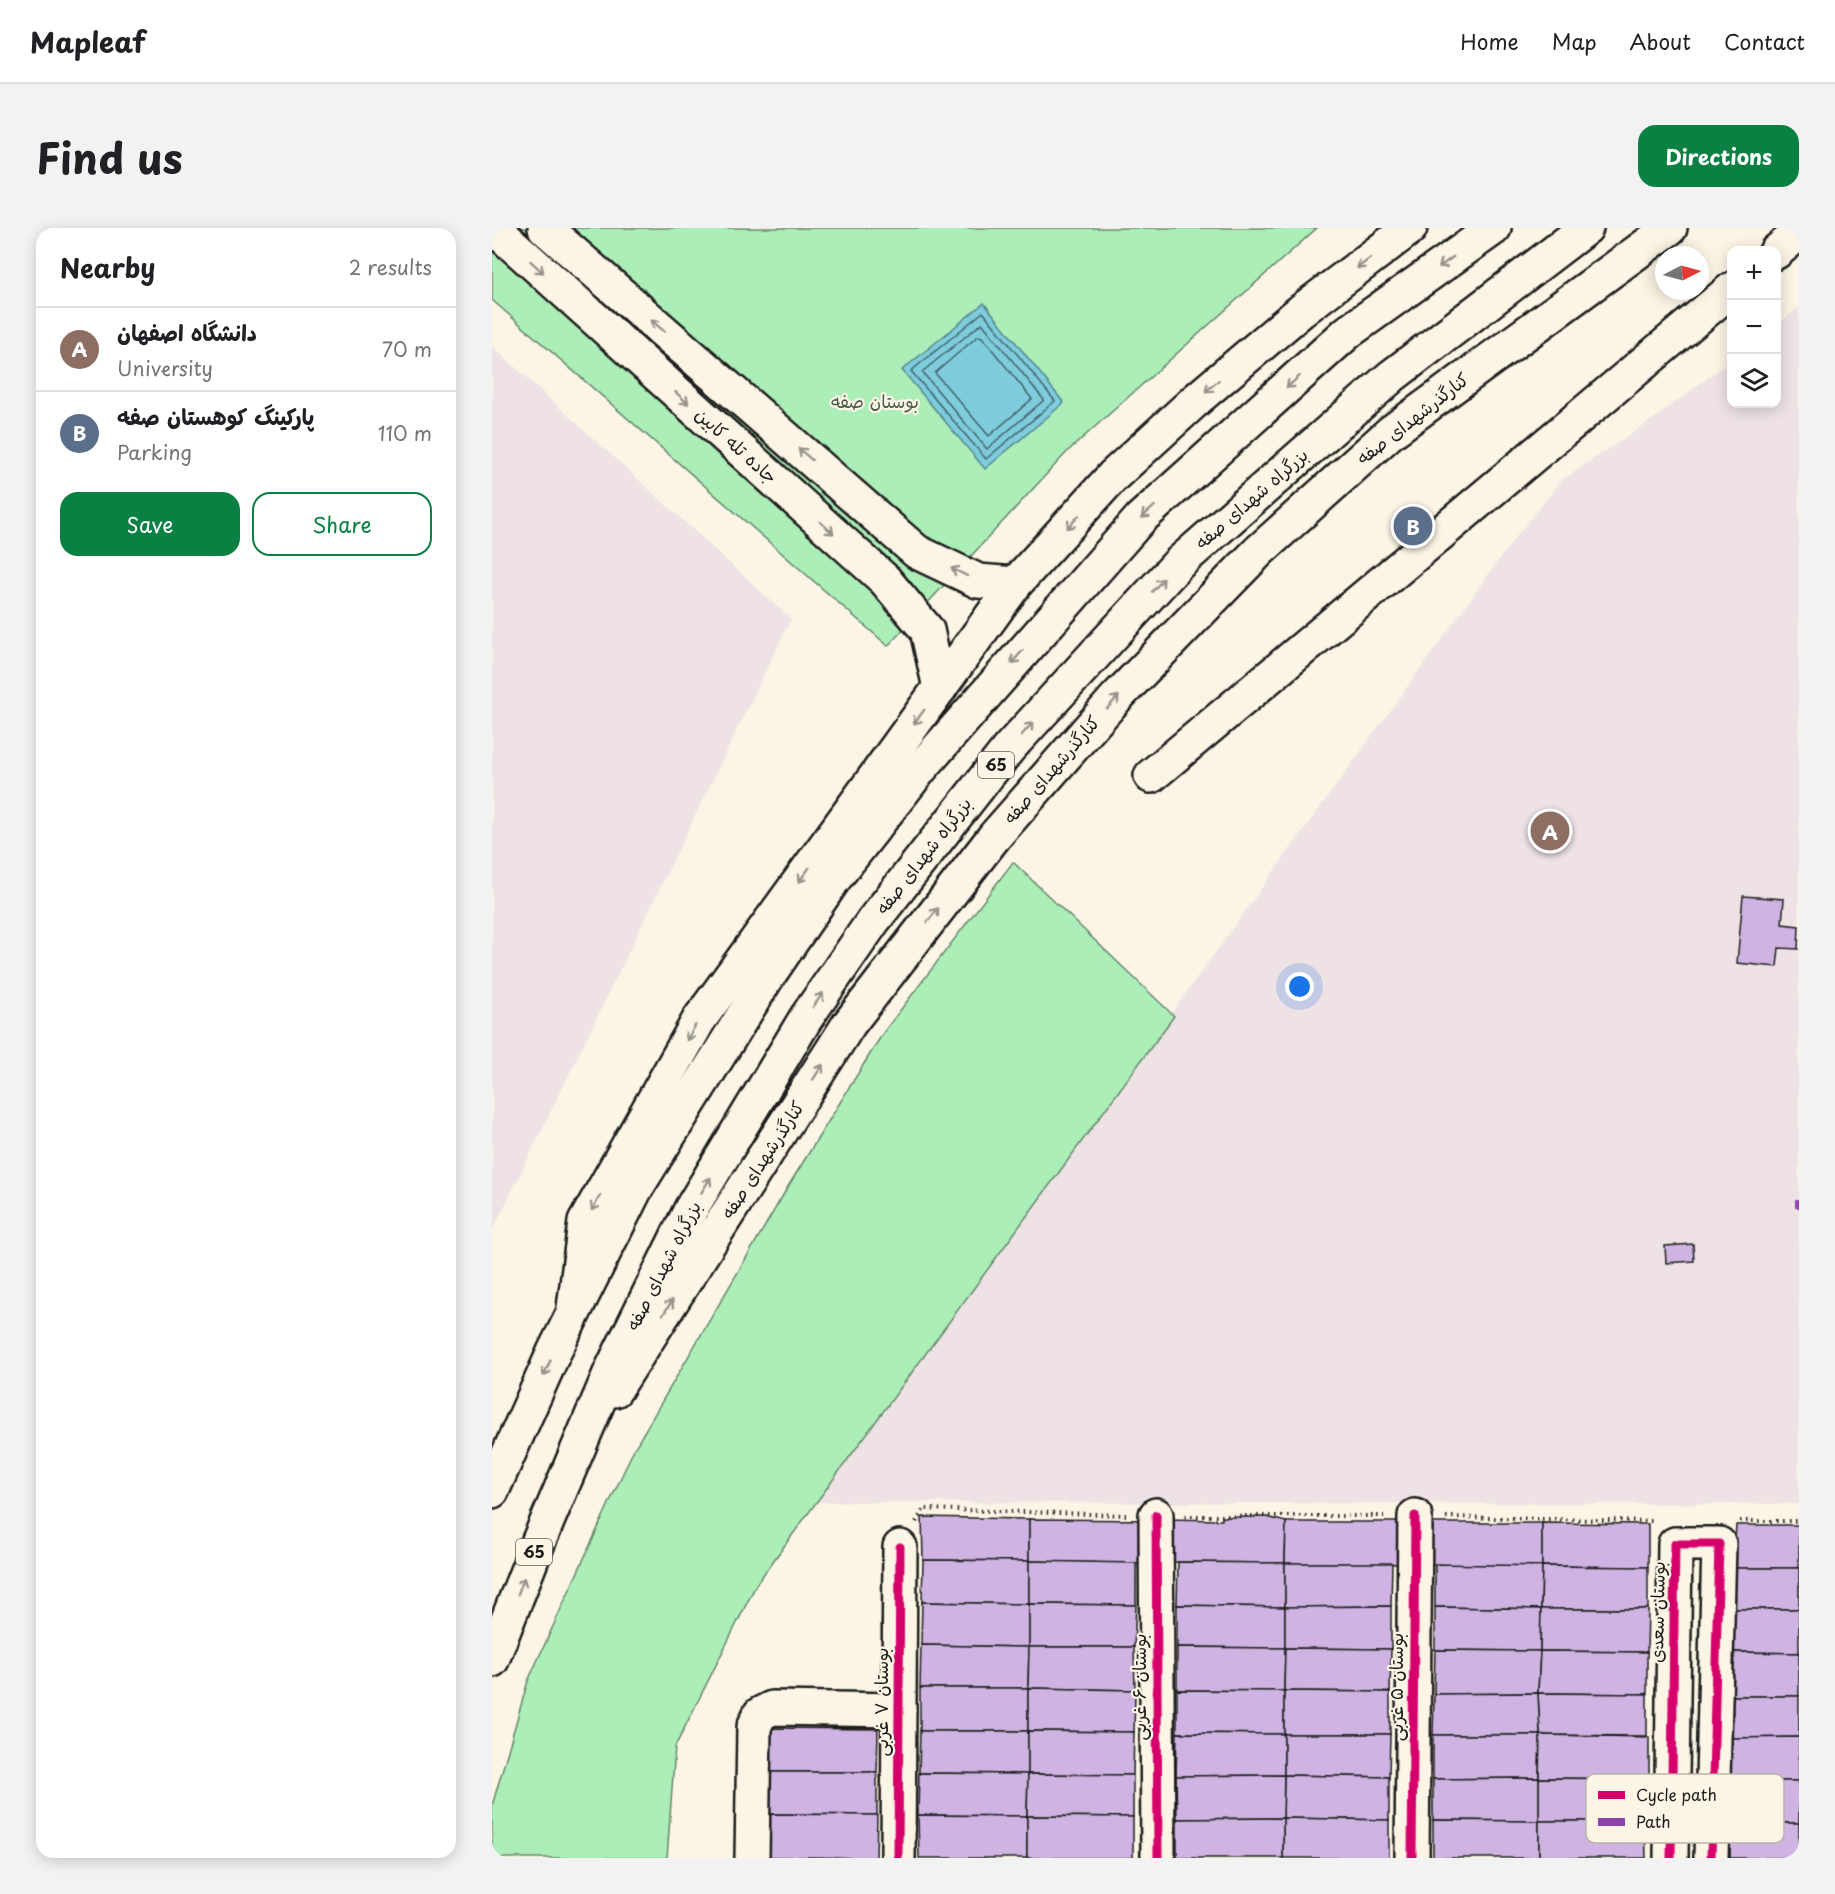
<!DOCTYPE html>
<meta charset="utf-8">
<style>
:root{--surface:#fff;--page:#f2f2f2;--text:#202124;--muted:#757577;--line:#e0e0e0;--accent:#0b8043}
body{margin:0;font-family:"Playpen Sans","Playpen Sans Arabic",sans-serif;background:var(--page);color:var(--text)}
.controls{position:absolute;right:18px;top:18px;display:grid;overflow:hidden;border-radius:12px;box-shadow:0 3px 15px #0003}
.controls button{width:54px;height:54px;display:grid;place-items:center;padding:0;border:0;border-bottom:2px solid var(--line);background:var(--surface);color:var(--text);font:30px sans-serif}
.compass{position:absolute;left:1163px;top:18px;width:54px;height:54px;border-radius:50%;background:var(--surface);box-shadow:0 3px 15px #0003;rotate:84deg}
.you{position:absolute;left:808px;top:759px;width:21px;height:21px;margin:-15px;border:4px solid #fff;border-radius:50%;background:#1a73e8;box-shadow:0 0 0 9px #1a73e833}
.badge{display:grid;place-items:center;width:39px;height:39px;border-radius:50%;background:var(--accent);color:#fff;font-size:20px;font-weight:700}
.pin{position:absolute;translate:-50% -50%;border:3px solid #fff;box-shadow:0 2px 6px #0006}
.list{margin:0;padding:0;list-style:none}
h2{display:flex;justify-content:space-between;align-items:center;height:78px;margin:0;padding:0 24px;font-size:26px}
h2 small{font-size:20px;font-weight:400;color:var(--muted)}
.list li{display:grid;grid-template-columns:39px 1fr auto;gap:18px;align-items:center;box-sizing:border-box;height:84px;padding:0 24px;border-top:2px solid var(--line)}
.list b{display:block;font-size:22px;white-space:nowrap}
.list p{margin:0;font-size:20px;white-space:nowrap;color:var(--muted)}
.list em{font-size:20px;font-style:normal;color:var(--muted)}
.actions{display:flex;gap:12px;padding:18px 24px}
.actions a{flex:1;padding:14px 0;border:2px solid var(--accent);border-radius:18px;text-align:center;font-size:21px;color:var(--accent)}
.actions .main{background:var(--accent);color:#fff}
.icon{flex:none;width:33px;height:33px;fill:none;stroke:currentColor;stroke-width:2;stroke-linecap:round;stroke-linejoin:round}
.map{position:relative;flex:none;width:1307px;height:1630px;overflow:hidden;border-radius:18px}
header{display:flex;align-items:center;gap:36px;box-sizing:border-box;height:84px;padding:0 30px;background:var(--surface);border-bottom:2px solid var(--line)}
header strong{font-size:28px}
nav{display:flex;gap:33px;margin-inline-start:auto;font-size:21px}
.intro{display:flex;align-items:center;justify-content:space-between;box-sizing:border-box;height:144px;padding:0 36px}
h1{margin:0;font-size:42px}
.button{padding:15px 27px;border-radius:18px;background:var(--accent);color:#fff;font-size:21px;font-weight:700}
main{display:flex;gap:36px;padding:0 36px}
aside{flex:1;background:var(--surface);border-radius:18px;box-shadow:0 3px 15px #0003}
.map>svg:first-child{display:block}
</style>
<header>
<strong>Mapleaf</strong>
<nav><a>Home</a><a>Map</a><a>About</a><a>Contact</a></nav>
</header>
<div class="intro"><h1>Find us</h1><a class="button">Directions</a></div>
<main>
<aside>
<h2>Nearby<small>2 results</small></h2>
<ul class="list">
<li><span class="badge" style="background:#8d6e63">A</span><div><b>دانشگاه اصفهان</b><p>University</p></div><em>70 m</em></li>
<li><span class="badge" style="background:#5c6f8a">B</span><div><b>پارکینگ کوهستان صفه</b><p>Parking</p></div><em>110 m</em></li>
</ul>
<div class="actions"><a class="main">Save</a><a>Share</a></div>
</aside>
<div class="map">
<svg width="1307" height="1630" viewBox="0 0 1307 1630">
<rect width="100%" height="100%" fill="#fcf5e5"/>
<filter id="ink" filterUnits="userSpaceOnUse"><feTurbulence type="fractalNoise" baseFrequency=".0167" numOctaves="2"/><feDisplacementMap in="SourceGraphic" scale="12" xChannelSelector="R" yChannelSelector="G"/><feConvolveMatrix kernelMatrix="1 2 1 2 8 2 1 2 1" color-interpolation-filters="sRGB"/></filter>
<g filter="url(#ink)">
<g fill="#eee2e4">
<path d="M1307,79V1276L320,1274L569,938L1022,311L1070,252L1160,192L1239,132L1240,176H1284L1285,97Z"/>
<path d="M0,118L299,391L0,1004Z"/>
</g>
<g fill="#aceeb8" stroke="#64856a" stroke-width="1.5">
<path d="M0,0H825L576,223L396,418L0,72Z"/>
<path d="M521,634L682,788L265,1355L183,1519L175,1630H0V1578L36,1453L142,1221L297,957L391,805Z"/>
</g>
<path fill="#7eccdc" stroke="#57868f" stroke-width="1.5" d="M492,75L572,175L493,241L410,142Z"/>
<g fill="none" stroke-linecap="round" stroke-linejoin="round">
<g stroke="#436269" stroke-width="1.5">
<path d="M491,84L563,173L494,231L419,143Z"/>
<path d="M490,95L552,172L495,221L430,144Z"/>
<path d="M486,108L490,109L540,171L497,208L443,145Z"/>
</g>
</g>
<g fill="#cfb4e3" stroke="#1c1c1c" stroke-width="1.5">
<path d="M1251,668L1292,671L1290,696L1307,698L1306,721L1287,720L1285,739L1245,735Z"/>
<path d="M1201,1016L1202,1033L1174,1035L1173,1018Z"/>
<path d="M430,1289L537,1291V1333L431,1332Z"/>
<path d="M730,1289H775L794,1294L793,1335L669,1334L670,1291L730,1292Z"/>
<path d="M537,1291L660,1292L661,1336L537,1333Z"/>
<path d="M794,1294H918L917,1336L793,1335Z"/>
<path d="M926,1295H1050V1338L926,1337Z"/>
<path d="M1050,1295L1156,1296V1339L1050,1338Z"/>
<path d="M1244,1297H1307V1340H1241Z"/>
<path d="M431,1332L537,1333V1376L430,1374Z"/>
<path d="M537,1333L644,1335V1377L537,1376Z"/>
<path d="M686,1334L793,1335V1379L685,1377Z"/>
<path d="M793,1335H900L899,1378L793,1379Z"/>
<path d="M943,1336L1050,1338L1049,1381L943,1379Z"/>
<path d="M1050,1338L1156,1339V1381H1049Z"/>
<path d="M1241,1340H1307V1381H1240Z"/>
<path d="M430,1374L537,1376V1419L429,1417Z"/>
<path d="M537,1376L644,1377L642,1419H537Z"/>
<path d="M685,1377L793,1379V1420L685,1419Z"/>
<path d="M899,1378V1421L793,1420V1379Z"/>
<path d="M943,1379L1049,1381L1048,1423L943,1422Z"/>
<path d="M1049,1381H1156L1155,1424L1048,1423Z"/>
<path d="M1240,1381H1307V1425L1240,1424Z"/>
<path d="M429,1417L537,1419L536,1460H428Z"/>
<path d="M537,1419H642L643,1462L536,1460Z"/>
<path d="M685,1419L793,1420L792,1463L685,1462Z"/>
<path d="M793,1420L899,1421L898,1464L792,1463Z"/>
<path d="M943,1422L1048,1423L1046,1465L942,1466Z"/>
<path d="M1048,1423L1155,1424V1466L1046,1465Z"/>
<path d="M1240,1424L1307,1425V1468H1240Z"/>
<rect x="428" y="1460" width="108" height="43"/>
<path d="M536,1460L643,1462L642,1504L536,1503Z"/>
<path d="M685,1462L792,1463V1506L685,1505Z"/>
<path d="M792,1463L898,1464V1506H792Z"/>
<path d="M1046,1465L1155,1466V1508L1048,1507Z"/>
<path d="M1046,1465L1048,1507H941L942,1466Z"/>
<path d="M1240,1468H1307V1509L1239,1510Z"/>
<path d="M278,1500L386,1501L385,1544H279Z"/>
<path d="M428,1503H536V1546L427,1545Z"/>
<path d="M536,1503L642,1504L641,1547L536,1546Z"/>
<path d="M685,1505L792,1506V1547L684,1548Z"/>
<path d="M792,1506H898L897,1549L792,1547Z"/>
<path d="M941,1507H1048L1047,1550L941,1551Z"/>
<path d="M1048,1507L1157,1509V1551L1047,1550Z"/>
<path d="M1307,1509V1553H1239V1510Z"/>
<path d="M279,1544H385V1587L278,1586Z"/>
<path d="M427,1545L536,1546L535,1588L426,1587Z"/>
<path d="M536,1546L641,1547V1589L535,1588Z"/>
<path d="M792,1547L897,1549V1592L791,1590Z"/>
<path d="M792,1547L791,1590L685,1591L684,1548Z"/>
<path d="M1047,1550L1153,1551V1593H1047Z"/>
<path d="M1047,1550V1593L941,1592V1551Z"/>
<rect x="1239" y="1553" width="68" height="42"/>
<path d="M278,1586L385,1587L384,1630L278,1629Z"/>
<path d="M426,1587L535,1588V1630H427Z"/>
<path d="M535,1588L641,1589V1630H535Z"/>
<path d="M791,1590L897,1592V1630H791Z"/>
<path d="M791,1590V1630H685V1591Z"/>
<path d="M941,1592L1047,1593V1630H941Z"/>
<path d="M1047,1593H1153L1154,1630H1047Z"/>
<path d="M1239,1595H1307V1630H1238Z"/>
<path d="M278,1629L384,1630H278Z"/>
</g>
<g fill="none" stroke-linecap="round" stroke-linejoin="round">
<g stroke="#1c1c1c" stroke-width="38">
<g id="minor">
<path d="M2,0L393,352L435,402L448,460"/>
<path d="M53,0L425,324L486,353L523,356"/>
<path d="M1284,24L1307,5"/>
<path d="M659,548L1240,61"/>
<path d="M664,1287L666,1630"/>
<path d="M260,1630L262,1499L268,1486L280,1480L407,1482"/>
<path d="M406,1630L408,1319"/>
<path d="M920,1630L923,1288"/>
<path d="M1179,1630L1183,1316H1227L1219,1630"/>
</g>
</g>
<g stroke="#1c1c1c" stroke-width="38">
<g id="major">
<path d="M82,1080L93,994L207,792L523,356L621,248L705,171L809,83L918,0"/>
<path d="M123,1162L357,796L502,609L624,470L767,323L899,204L1178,0"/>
</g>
</g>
<g stroke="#1c1c1c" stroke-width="38">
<g id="highway">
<path d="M0,1263L62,1124L143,962L274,751L342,651L429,540L649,290L856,104L1002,0"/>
<path d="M0,1432L46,1315L120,1141L199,981L314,790L381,693L517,520L686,336L900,148L1094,0"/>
</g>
</g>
<g stroke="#1c1c1c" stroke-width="4" stroke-dasharray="1.5 4.5" stroke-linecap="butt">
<path d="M693,1288H892"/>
<path d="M954,1289L1162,1293"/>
<path d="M1248,1293H1307"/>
<path d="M424,1294L432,1281L634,1287"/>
</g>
<use href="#minor" stroke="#fcf5e5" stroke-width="33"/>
<use href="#major" stroke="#fcf5e5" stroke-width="33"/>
<use href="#highway" stroke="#fcf5e5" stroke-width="33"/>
<path stroke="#8e44ad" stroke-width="8" stroke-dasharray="15 8" stroke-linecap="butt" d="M1307,971V980"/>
<g stroke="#fcf5e5" stroke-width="13">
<g id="cycleway">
<path d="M664,1287L666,1630"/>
<path d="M406,1630L408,1319"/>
<path d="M920,1630L923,1288"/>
<path d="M1179,1630L1183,1316H1227L1219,1630"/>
</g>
</g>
<use href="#cycleway" stroke="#d6006c" stroke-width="9"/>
</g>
<defs><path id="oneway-shaft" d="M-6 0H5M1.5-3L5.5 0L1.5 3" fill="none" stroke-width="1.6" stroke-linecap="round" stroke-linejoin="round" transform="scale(1.5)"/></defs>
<g stroke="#97938b">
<use href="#oneway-shaft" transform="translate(954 34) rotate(144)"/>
<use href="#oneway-shaft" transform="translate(872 35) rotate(143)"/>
<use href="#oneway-shaft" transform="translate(45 39) rotate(42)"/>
<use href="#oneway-shaft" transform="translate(166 98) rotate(-139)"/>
<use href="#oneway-shaft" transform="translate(801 154) rotate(138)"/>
<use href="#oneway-shaft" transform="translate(720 158) rotate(140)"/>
<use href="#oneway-shaft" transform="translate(190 170) rotate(42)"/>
<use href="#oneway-shaft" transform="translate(313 226) rotate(-139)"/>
<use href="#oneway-shaft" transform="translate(656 284) rotate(138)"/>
<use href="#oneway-shaft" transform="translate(581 294) rotate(132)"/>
<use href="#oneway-shaft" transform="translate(335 300) rotate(42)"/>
<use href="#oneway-shaft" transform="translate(467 344) rotate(-154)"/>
<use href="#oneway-shaft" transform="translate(666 357) rotate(-48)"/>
<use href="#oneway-shaft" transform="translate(525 429) rotate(131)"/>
<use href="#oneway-shaft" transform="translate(621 474) rotate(-48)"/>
<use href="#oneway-shaft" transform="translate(427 489) rotate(126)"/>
<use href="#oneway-shaft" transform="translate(535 501) rotate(-48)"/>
<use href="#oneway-shaft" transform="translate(312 647) rotate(126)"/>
<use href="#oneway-shaft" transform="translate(441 687) rotate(-52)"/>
<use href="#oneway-shaft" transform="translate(326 772) rotate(-55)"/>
<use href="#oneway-shaft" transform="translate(199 805) rotate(119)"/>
<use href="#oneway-shaft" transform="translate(326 844) rotate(-57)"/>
<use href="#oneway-shaft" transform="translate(214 957) rotate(-59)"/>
<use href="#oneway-shaft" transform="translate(104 975) rotate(119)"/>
<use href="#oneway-shaft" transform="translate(176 1079) rotate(-57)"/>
<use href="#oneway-shaft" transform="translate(55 1140) rotate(114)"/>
<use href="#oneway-shaft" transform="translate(29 1358) rotate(-69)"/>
</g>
</g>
<g text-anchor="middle" stroke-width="4.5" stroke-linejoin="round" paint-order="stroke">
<g fill="#fcf5e5" stroke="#5f5d58" stroke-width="1.5">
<rect x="486" y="524" width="36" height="26" rx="4.5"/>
<rect x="24" y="1311" width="36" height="26" rx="4.5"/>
</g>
<g font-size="16" font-weight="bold" fill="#1c1c1c">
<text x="504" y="543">65</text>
<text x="42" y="1330">65</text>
</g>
<g font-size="18" fill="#475b4b" stroke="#fcf5e5">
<text x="383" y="180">بوستان صفه</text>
</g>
<g font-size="18" fill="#1c1c1c" stroke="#fcf5e5">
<text transform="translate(921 191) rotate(-38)" y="6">کنارگذرشهدای صفه</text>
<text transform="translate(244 218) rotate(42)" y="6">جاده تله کابین</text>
<text transform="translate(760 271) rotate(-41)" y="6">بزرگراه شهدای صفه</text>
<text transform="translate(560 542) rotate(-49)" y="6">کنارگذرشهدای صفه</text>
<text transform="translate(432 628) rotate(-52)" y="6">بزرگراه شهدای صفه</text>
<text transform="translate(271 932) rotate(-57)" y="6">کنارگذرشهدای صفه</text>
<text transform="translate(172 1038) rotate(-63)" y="6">بزرگراه شهدای صفه</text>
<text transform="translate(1166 1384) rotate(-89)" y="6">بوستان سعدی</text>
<text transform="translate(648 1459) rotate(-90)" y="6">بوستان ۶ غربی</text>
<text transform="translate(905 1459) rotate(-90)" y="6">بوستان ۵ غربی</text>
<text transform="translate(390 1474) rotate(-90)" y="6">بوستان ۷ غربی</text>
</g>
</g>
<rect x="1094" y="1546" width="198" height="69" rx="9" fill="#fcf5e5" stroke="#b9b4a9" stroke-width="1.5"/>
<rect x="1106" y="1563" width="27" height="8" fill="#d6006c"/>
<rect x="1106" y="1590" width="27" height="8" fill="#8e44ad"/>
<g font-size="16" fill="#1c1c1c">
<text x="1144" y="1573">Cycle path</text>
<text x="1144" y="1600">Path</text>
</g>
</svg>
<div class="controls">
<button>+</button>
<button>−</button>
<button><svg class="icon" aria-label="layers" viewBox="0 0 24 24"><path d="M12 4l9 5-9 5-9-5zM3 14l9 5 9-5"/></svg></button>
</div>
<svg class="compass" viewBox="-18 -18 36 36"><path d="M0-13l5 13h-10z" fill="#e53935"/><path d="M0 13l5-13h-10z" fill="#757577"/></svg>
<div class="you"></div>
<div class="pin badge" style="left:1058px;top:603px;background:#8d6e63">A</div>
<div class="pin badge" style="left:921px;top:298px;background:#5c6f8a">B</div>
</div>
</main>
